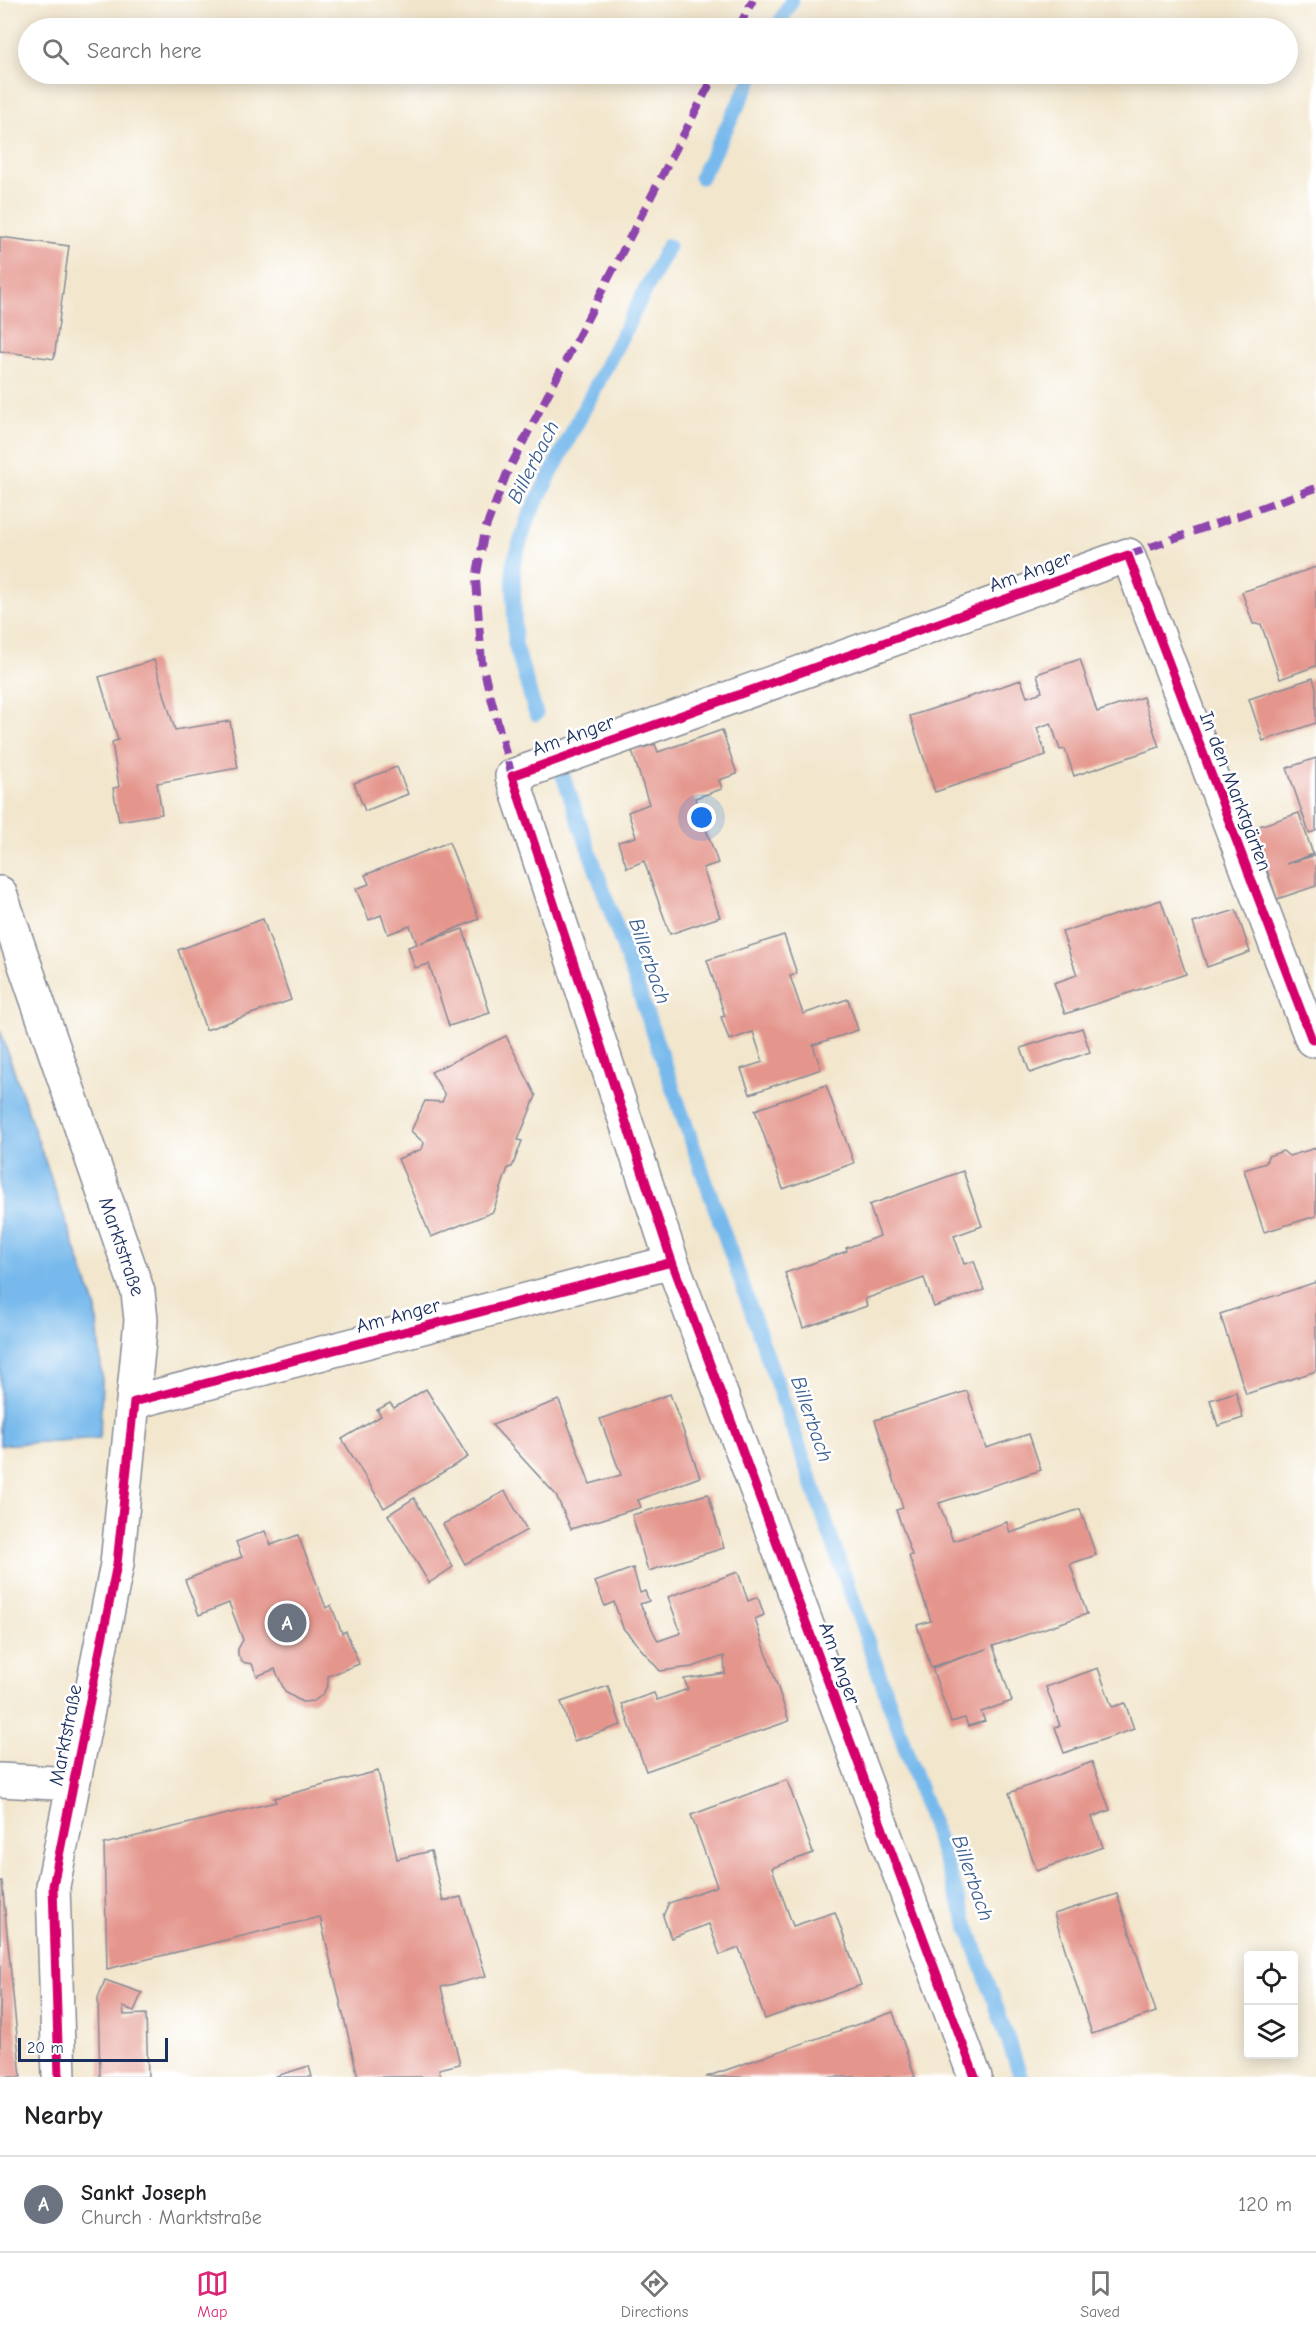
<!DOCTYPE html>
<meta charset="utf-8">
<style>
:root{--surface:#fff;--page:#f6f6f6;--text:#202124;--muted:#757577;--line:#e0e0e0;--accent:#db2777}
body{margin:0;font-family:"Comic Neue",sans-serif;background:var(--page);color:var(--text)}
.controls{position:absolute;right:18px;bottom:18px;display:grid;overflow:hidden;border-radius:6px;box-shadow:0 3px 15px #0003}
.controls button{width:54px;height:54px;display:grid;place-items:center;padding:0;border:0;border-bottom:2px solid var(--line);background:var(--surface);color:var(--text);font:30px sans-serif}
.scale{position:absolute;left:18px;bottom:15px;width:150px;box-sizing:border-box;padding-left:6px;border:3px solid #1b2f5e;border-top:0;font-size:16px;line-height:21px;white-space:nowrap;color:#1b2f5e;-webkit-text-stroke:4px #fff;paint-order:stroke}
.you{position:absolute;left:702px;top:818px;width:21px;height:21px;margin:-15px;border:4px solid #fff;border-radius:50%;background:#1a73e8;box-shadow:0 0 0 9px #1a73e833}
.badge{display:grid;place-items:center;width:39px;height:39px;border-radius:50%;background:var(--accent);color:#fff;font-size:20px;font-weight:700}
.pin{position:absolute;translate:-50% -50%;border:3px solid #fff;box-shadow:0 2px 6px #0006}
.list{margin:0;padding:0;list-style:none}
h2{display:flex;justify-content:space-between;align-items:center;height:78px;margin:0;padding:0 24px;font-size:26px}
h2 small{font-size:20px;font-weight:400;color:var(--muted)}
.list li{display:grid;grid-template-columns:39px 1fr auto;gap:18px;align-items:center;box-sizing:border-box;height:96px;padding:0 24px;border-top:2px solid var(--line)}
.list b{display:block;font-size:22px;white-space:nowrap}
.list p{margin:0;font-size:20px;white-space:nowrap;color:var(--muted)}
.list em{font-size:20px;font-style:normal;color:var(--muted)}
.icon{flex:none;width:33px;height:33px;fill:none;stroke:currentColor;stroke-width:2;stroke-linecap:round;stroke-linejoin:round}
.map{position:relative;flex:none;width:1316px;height:2077px;overflow:hidden}
.search{position:absolute;background:var(--surface);box-shadow:0 3px 15px #0003;left:18px;right:18px;top:18px;height:66px;display:flex;align-items:center;gap:15px;box-sizing:border-box;padding:0 21px;border-radius:33px;color:var(--muted);font-size:22px}
.sheet{height:174px;background:var(--surface)}
nav{display:flex;justify-content:space-around;align-items:center;box-sizing:border-box;height:84px;border-top:2px solid var(--line);background:var(--surface);font-size:16px;color:var(--muted)}
nav a{display:grid;justify-items:center;gap:3px}
nav .on{color:var(--accent)}
.map>svg:first-child{display:block}
</style>
<div class="map">
<svg width="1316" height="2077" viewBox="0 0 1316 2077">
<rect width="100%" height="100%" fill="#fff"/>
<filter id="ink" filterUnits="userSpaceOnUse"><feTurbulence type="fractalNoise" baseFrequency=".0167" numOctaves="2"/><feDisplacementMap in="SourceGraphic" scale="12" xChannelSelector="R" yChannelSelector="G"/><feConvolveMatrix kernelMatrix="1 2 1 2 8 2 1 2 1" color-interpolation-filters="sRGB"/></filter>
<filter id="wash" filterUnits="userSpaceOnUse"><feTurbulence type="fractalNoise" baseFrequency=".008" numOctaves="4" result="noise"/><feDisplacementMap in="SourceGraphic" scale="24" xChannelSelector="R" yChannelSelector="G"/><feGaussianBlur stdDeviation="1.35" result="paint"/><feColorMatrix in="noise" values="0 0 0 0 0 0 0 0 0 0 0 0 0 0 0 0 0 1.4 0 .05"/><feComposite in="paint" operator="in"/></filter>
<g filter="url(#wash)">
<rect width="100%" height="100%" fill="#f2e6cc"/>
<path fill="#77b9ec" stroke="#4974a5" stroke-width="1.5" d="M0,1030L96,1309L102,1379L100,1438L0,1445Z"/>
<g fill="none" stroke-linecap="round" stroke-linejoin="round">
<g stroke="#77b9ec" stroke-width="15">
<path d="M777,28L792,0"/>
<path d="M701,177L754,74"/>
<path d="M536,714L515,644L513,564L528,518L668,246"/>
<path d="M563,776L1021,2077"/>
</g>
</g>
<g id="blocks">
<g fill="#e4958c">
<path d="M0,237L69,246L54,359L0,351Z"/>
<path d="M1316,567V666L1280,679L1261,624H1253L1242,592Z"/>
<path d="M1080,659L1097,712L1143,697L1159,747L1074,776L1065,749L1060,750L1051,723L1037,728L1046,755L935,792L910,716L1021,680L1027,697L1042,692L1037,674Z"/>
<path d="M154,660L175,730L230,721L238,768L157,783L162,814L119,821L113,788L119,787L112,742L118,740L99,677Z"/>
<path d="M1313,678L1316,688V723L1263,741L1249,699Z"/>
<path d="M722,730L737,774L719,780L722,789L695,798L718,863L703,868L720,917L670,934L644,861L627,868L618,842L636,837L628,812L649,804L632,751L655,744L658,752Z"/>
<path d="M1316,758V831L1309,833L1287,768Z"/>
<path d="M397,767L408,794L365,811L354,783Z"/>
<path d="M1299,813L1313,854L1286,864L1316,855V886L1277,899L1253,828Z"/>
<path d="M449,842L479,919L420,943L463,929L490,1013L449,1026L429,964L415,968L408,947L417,944L410,926L388,934L381,915L369,920L356,889L369,884L365,875Z"/>
<path d="M1161,900L1186,974L1065,1014L1054,983L1077,975L1062,932Z"/>
<path d="M1236,910L1250,952L1207,967L1193,923Z"/>
<path d="M263,919L291,1000L206,1030L178,950Z"/>
<path d="M784,935L797,974L790,976L803,1014L848,999L858,1030L813,1045L821,1069L750,1094L741,1069L763,1062L753,1032L729,1040L721,1017L725,1016L707,960Z"/>
<path d="M1082,1028L1090,1052L1030,1073L1021,1048Z"/>
<path d="M506,1036L536,1096L518,1140L522,1141L512,1167L508,1168L493,1212L431,1237L398,1159L422,1149L424,1143L411,1131L425,1101L442,1102L445,1095L431,1072Z"/>
<path d="M826,1085L854,1163L783,1189L755,1110Z"/>
<path d="M1316,1148V1216L1264,1232L1244,1170L1266,1163L1268,1156L1283,1151L1289,1156Z"/>
<path d="M963,1171L982,1226L954,1236L964,1264L974,1261L984,1290L934,1307L924,1278L865,1299L867,1306L803,1328L785,1273L847,1251L846,1248L880,1236L869,1205Z"/>
<path d="M1316,1282V1371L1246,1394L1220,1314Z"/>
<path d="M426,1389L468,1457L384,1508L342,1439L381,1416L377,1410L390,1403L394,1408Z"/>
<path d="M967,1391L986,1448L1029,1434L1041,1470L939,1503L953,1541L1007,1522L1010,1533L1080,1509L1096,1555L1070,1564L1087,1614L993,1646L1012,1701L981,1712L985,1721L968,1726L965,1718L951,1722L932,1668L987,1649L931,1667L917,1625L931,1621L909,1556L912,1555L896,1510L903,1508L875,1420Z"/>
<path d="M1236,1392L1243,1418L1218,1426L1210,1400Z"/>
<path d="M670,1394L700,1477L638,1500L641,1507L571,1529L556,1495L492,1425L559,1400L590,1484L621,1475L600,1419Z"/>
<path d="M505,1491L527,1530L465,1564L443,1524Z"/>
<path d="M708,1494L724,1548L648,1571L632,1515Z"/>
<path d="M414,1498L453,1567L429,1583L388,1515Z"/>
<path d="M265,1531L271,1545L298,1535L326,1608L331,1605L342,1633L346,1631L359,1664L328,1676V1684L323,1694L314,1701L302,1702L285,1692L275,1669L257,1676L252,1664L242,1662L238,1655V1649L243,1640L229,1603L199,1615L185,1580L242,1557L236,1542Z"/>
<path d="M633,1568L640,1593L645,1591L649,1601L640,1604L658,1641L681,1633L668,1597L738,1572L748,1601L758,1597L764,1615L755,1619L789,1721L646,1771L622,1704L654,1693L657,1700L688,1689L684,1679L725,1673L724,1656L692,1667L660,1671L623,1628L614,1602L605,1606L595,1582Z"/>
<path d="M1098,1668L1112,1707L1125,1703L1134,1729L1064,1753L1055,1727L1060,1726L1046,1687Z"/>
<path d="M608,1686L621,1725L574,1741L561,1702Z"/>
<path d="M1092,1762L1110,1810L1092,1817L1103,1847L1037,1871L1009,1793Z"/>
<path d="M378,1771L397,1859L431,1851L443,1901L461,1897L486,1976L441,1987L460,2064L439,2069L441,2077H358L320,1917L107,1969L104,1844L276,1802L274,1798Z"/>
<path d="M787,1780L813,1853L772,1868L793,1926L835,1912L861,1985L765,2019L739,1948L720,1955L709,1924L671,1938L663,1916L669,1903L717,1886L691,1815Z"/>
<path d="M0,1881H2L21,2077H0Z"/>
<path d="M1117,1894L1156,2012L1092,2034L1054,1914Z"/>
<path d="M105,1980L142,1993L134,2011L123,2007L124,2015L146,2014L148,2077H100L98,1998Z"/>
<path d="M893,2012L915,2077H706Z"/>
<path d="M309,2066L312,2077H276V2076Z"/>
</g>
</g>
</g>
<g filter="url(#ink)">
<use href="#blocks" fill-opacity="0" stroke="#868a95" stroke-width="1.5"/>
<g fill="none" stroke-linecap="round" stroke-linejoin="round">
<g stroke="#868a95" stroke-width="36">
<g id="minor">
<path id="s1" d="M0,893L138,1292L141,1320L117,1564L53,1886L59,2077"/>
<path d="M134,1402L672,1262"/>
<path d="M0,1780L73,1784"/>
<path d="M975,2077L672,1262L512,776L1128,555L1312,1040"/>
</g>
</g>
<use href="#minor" stroke="#fff" stroke-width="33"/>
<g stroke="#8e44ad" stroke-width="8" stroke-dasharray="15 8" stroke-linecap="butt">
<path d="M738,28L753,0"/>
<path d="M1128,555L1316,488"/>
<path d="M512,776L482,664L476,579L485,530L507,473L715,74"/>
</g>
<g stroke="#fff" stroke-width="13">
<g id="cycleway">
<path d="M59,2077L53,1886L117,1564L134,1402L672,1262"/>
<path d="M975,2077L672,1262L512,776L1128,555L1312,1040"/>
</g>
</g>
<use href="#cycleway" stroke="#d6006c" stroke-width="9"/>
</g>
</g>
<g text-anchor="middle" stroke-width="5" stroke-linejoin="round" paint-order="stroke">
<g font-size="20" fill="#1b2f5e" stroke="#fff">
<text transform="translate(1030 571) rotate(-20)" y="7">Am Anger</text>
<text transform="translate(573 735) rotate(-20)" y="7">Am Anger</text>
<text transform="translate(1236 791) rotate(69)" y="7">In den Marktgärten</text>
<text dy="7" stroke="none"><textPath href="#s1" startOffset="374">Marktstraße</textPath></text>
<text transform="translate(398 1315) rotate(-15)" y="7">Am Anger</text>
<text transform="translate(840 1663) rotate(70)" y="7">Am Anger</text>
<text transform="translate(65 1735) rotate(-79)" y="7">Marktstraße</text>
</g>
<g font-size="21" font-style="italic" fill="#3b5f90" stroke="#fff">
<text transform="translate(533 462) rotate(-63)" y="7">Billerbach</text>
<text transform="translate(650 961) rotate(71)" y="7">Billerbach</text>
<text transform="translate(812 1419) rotate(71)" y="7">Billerbach</text>
<text transform="translate(973 1878) rotate(71)" y="7">Billerbach</text>
</g>
</g>
</svg>
<div class="controls">
<button><svg class="icon" aria-label="locate" viewBox="0 0 24 24"><circle cx="12" cy="12" r="6"/><path d="M12 2v4M12 18v4M2 12h4M18 12h4"/></svg></button>
<button><svg class="icon" aria-label="layers" viewBox="0 0 24 24"><path d="M12 4l9 5-9 5-9-5zM3 14l9 5 9-5"/></svg></button>
</div>
<div class="scale">20 m</div>
<div class="you"></div>
<div class="pin badge" style="left:287px;top:1623px;background:#6b7280">A</div>
<div class="search"><svg class="icon" aria-label="search" viewBox="0 0 24 24"><circle cx="10" cy="10" r="6"/><path d="M15 15l6 6"/></svg>Search here</div>
</div>
<section class="sheet">
<h2>Nearby<small></small></h2>
<ul class="list">
<li><span class="badge" style="background:#6b7280">A</span><div><b>Sankt Joseph</b><p>Church · Marktstraße</p></div><em>120 m</em></li>
</ul>
</section>
<nav>
<a class="on"><svg class="icon" aria-label="map" viewBox="0 0 24 24"><path d="M3 6l6-2 6 2 6-2v14l-6 2-6-2-6 2zM9 4v14M15 6v14"/></svg>Map</a>
<a><svg class="icon" aria-label="directions" viewBox="0 0 24 24"><path d="M12 3l9 9-9 9-9-9zM9 14v-3h6M13 9l2 2-2 2"/></svg>Directions</a>
<a><svg class="icon" aria-label="saved" viewBox="0 0 24 24"><path d="M7 4h10v16l-5-4-5 4z"/></svg>Saved</a>
</nav>
